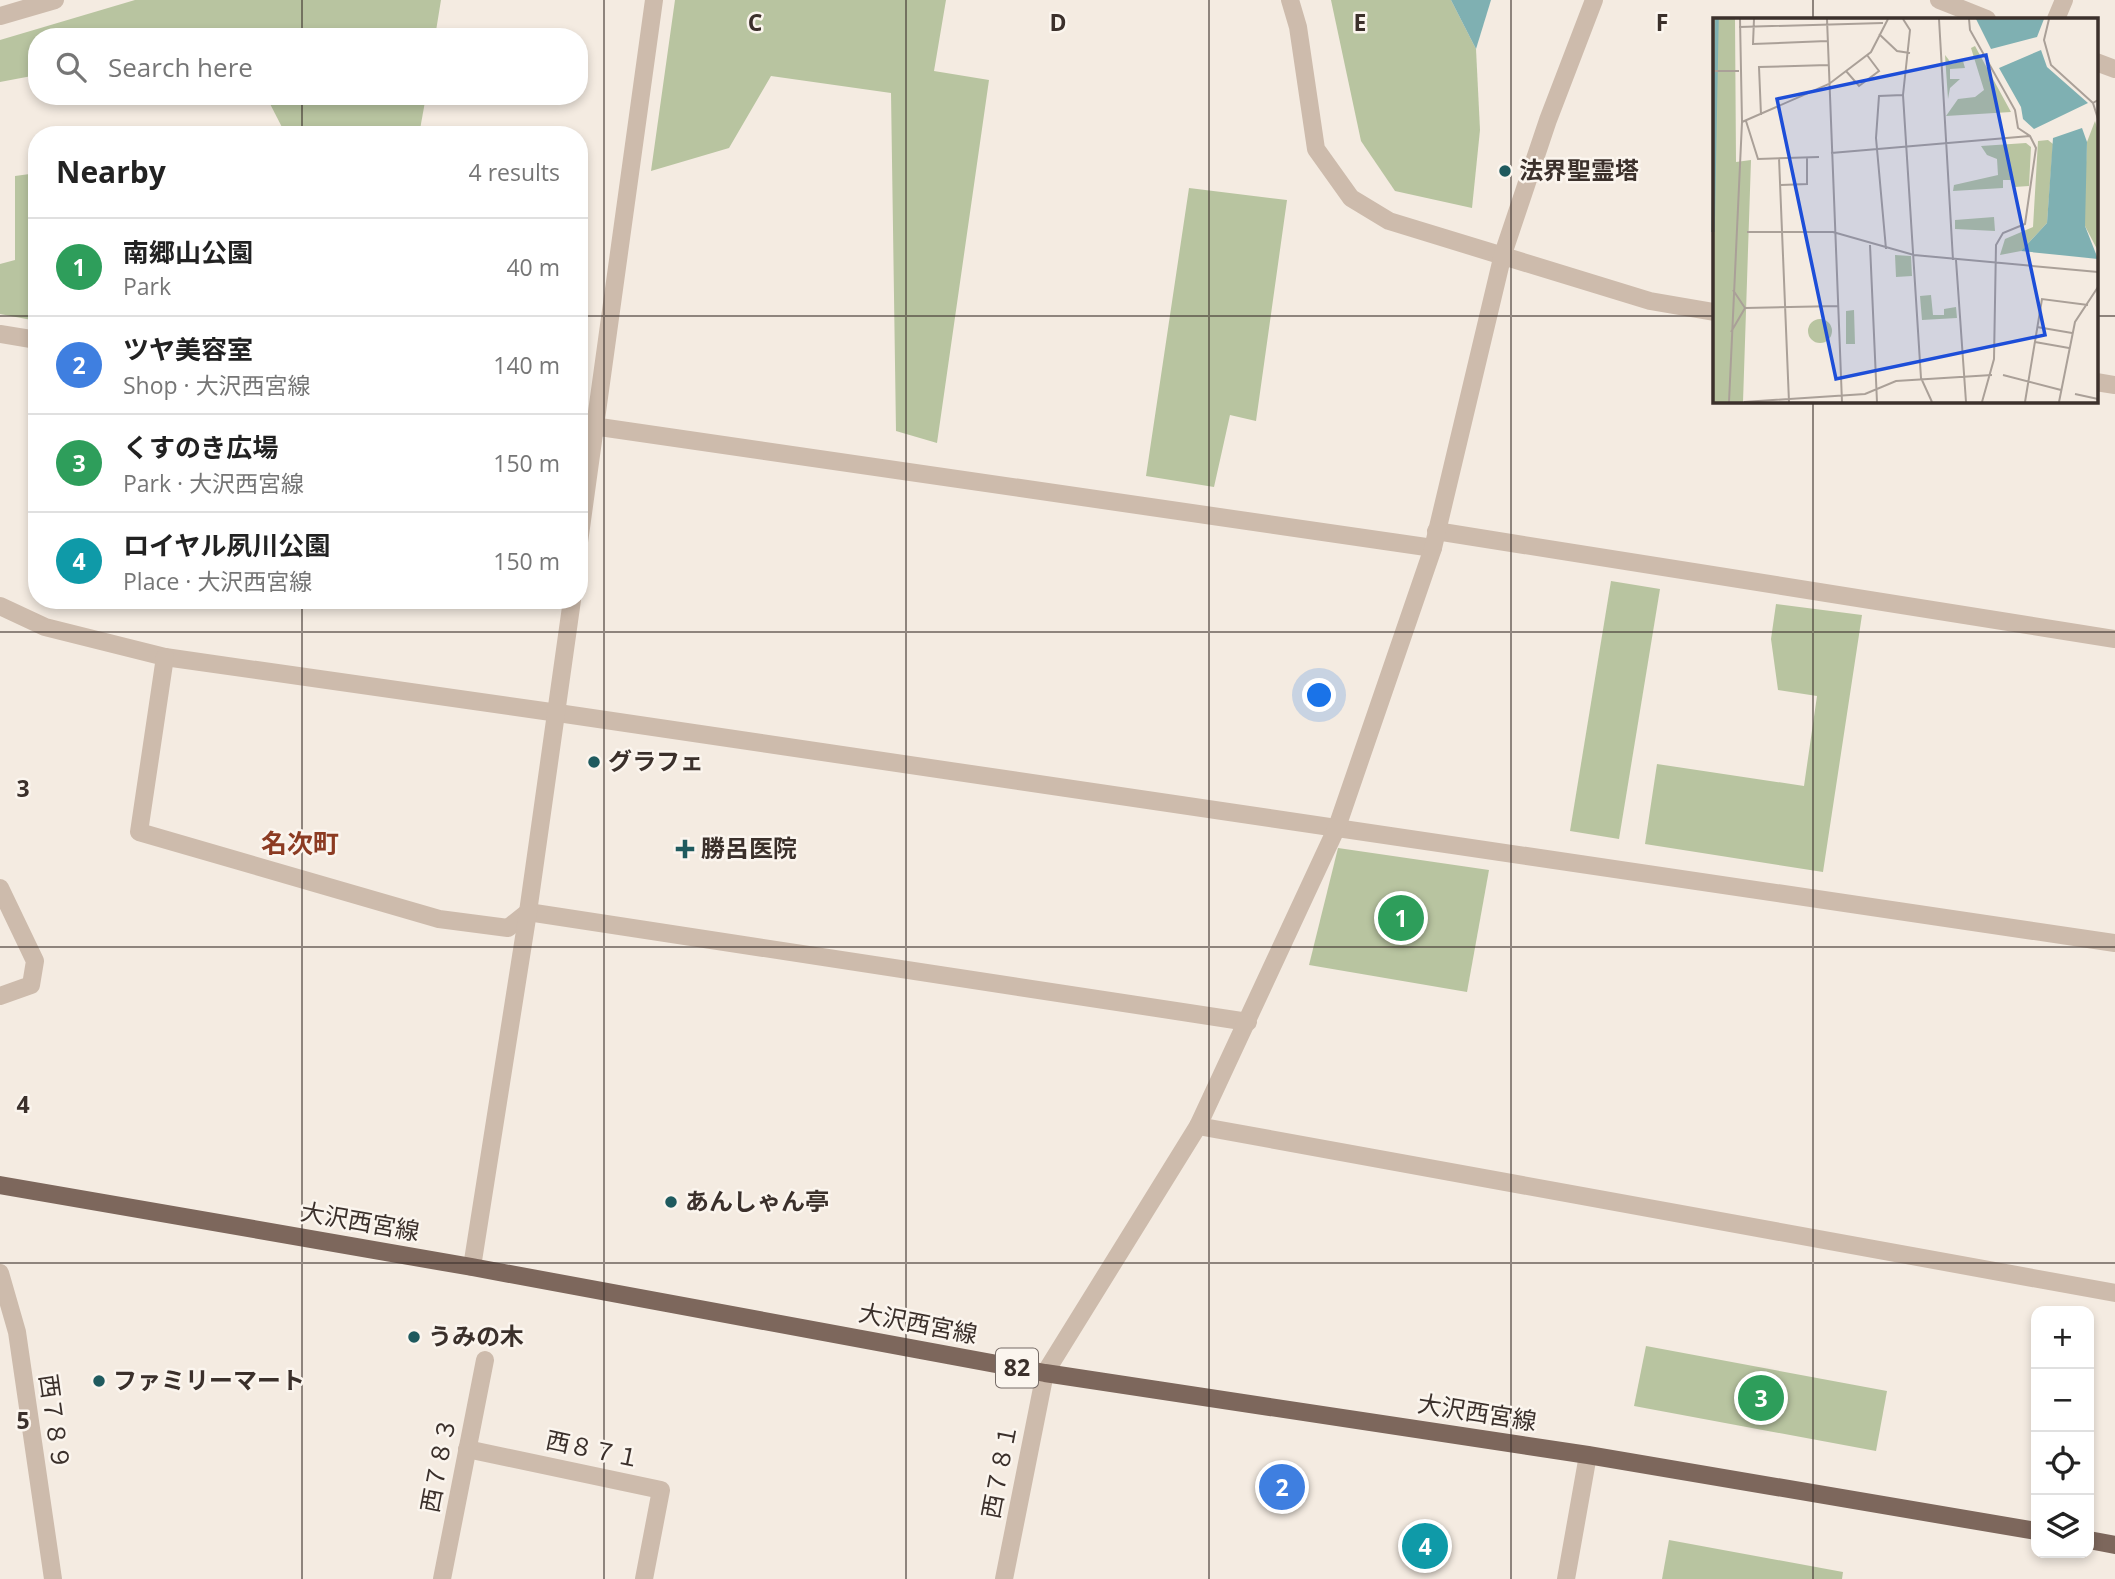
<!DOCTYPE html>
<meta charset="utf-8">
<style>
:root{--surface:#fff;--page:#f6f6f6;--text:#222;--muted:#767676;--line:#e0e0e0;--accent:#1f5a5e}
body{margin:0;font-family:"Open Sans","Noto Sans JP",sans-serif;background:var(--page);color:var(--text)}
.controls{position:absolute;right:21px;bottom:21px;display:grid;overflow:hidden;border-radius:14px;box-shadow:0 4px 10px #0003}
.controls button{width:63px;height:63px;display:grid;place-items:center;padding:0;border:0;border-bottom:2px solid var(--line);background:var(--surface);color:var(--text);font:35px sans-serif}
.you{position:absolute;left:1320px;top:696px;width:24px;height:24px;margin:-18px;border:5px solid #fff;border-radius:50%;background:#1a73e8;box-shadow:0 0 0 10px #1a73e833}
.badge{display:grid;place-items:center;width:46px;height:46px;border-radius:50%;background:var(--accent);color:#fff;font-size:23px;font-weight:700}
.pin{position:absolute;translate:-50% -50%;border:4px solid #fff;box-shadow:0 2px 7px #0006}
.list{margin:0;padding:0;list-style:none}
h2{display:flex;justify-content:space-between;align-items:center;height:91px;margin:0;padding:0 28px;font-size:30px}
h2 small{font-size:23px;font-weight:400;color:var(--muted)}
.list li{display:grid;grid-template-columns:46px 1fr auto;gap:21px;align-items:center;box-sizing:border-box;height:98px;padding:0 28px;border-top:2px solid var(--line)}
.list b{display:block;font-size:26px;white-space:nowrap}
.list p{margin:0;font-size:23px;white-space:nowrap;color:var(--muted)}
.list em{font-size:23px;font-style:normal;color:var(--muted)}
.icon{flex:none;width:38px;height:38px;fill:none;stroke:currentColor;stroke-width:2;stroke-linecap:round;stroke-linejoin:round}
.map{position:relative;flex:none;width:2115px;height:1579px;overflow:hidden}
.search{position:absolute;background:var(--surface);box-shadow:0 4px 10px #0003;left:28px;top:28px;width:560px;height:77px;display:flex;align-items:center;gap:18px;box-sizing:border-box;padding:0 24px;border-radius:28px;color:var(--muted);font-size:26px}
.panel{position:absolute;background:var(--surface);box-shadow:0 4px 10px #0003;left:28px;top:126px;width:560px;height:483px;border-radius:28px}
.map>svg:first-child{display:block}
</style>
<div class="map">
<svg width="2115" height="1579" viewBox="0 0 2115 1579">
<rect width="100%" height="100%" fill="#f4ebe1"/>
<g fill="#b8c4a0">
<path d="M135,0H441L435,37H37V75L0,82V40Z"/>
<path d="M675,0H946L934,71L989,80L937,443L896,431L891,93L771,76L729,148L651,171Z"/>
<path d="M1331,0H1451L1476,49L1480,130L1472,208L1395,191L1361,141Z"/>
<path d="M266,96H426L419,135H286Z"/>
<path d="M37,173V321L0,314V264L15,260V176Z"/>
<path d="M1189,188L1287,200L1256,421L1230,415L1214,487L1146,476Z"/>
<path d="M1611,581L1660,589L1619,839L1570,831Z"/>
<path d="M1776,604L1862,615L1823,872L1645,844L1657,764L1804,786L1817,696L1778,690L1771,639Z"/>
<path d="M1338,848L1489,870L1467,992L1309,965Z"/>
<path d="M1646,1346L1887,1391L1876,1451L1634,1406Z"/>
<path d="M1669,1540L1843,1572L1842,1579H1662Z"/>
</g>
<path fill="#7fb0b2" d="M1451,0H1491L1476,49Z"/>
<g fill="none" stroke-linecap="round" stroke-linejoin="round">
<g stroke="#cdbbac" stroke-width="18">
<path d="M1290,0L1298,27L1316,149L1351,198L1389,221L1650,301L1714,312"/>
<path d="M1939,0L1987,19"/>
<path d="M0,16L55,0"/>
<path d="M2056,19L2064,0"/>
<path d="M2096,62L2115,69"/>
<path d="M0,334L37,340"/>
<path d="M2096,382L2115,385"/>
<path d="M579,424L1433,548"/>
<path d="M1436,531L2115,639"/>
<path d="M579,542L654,0"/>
<path d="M0,606L45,627L165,657L558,713L2115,943"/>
<path d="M165,657L139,832L439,919L508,928L528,912L1248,1022"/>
<path d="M0,888L35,961L31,985L0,996"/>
<path d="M1198,1126L2115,1293"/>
<path d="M472,1267L528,912L572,600"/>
<path d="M0,1273L17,1332L53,1579"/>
<path d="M467,1449L661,1490L644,1579"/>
<path d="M442,1579L485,1360"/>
<path d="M1004,1579L1045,1373L1198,1126L1337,827L1433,548L1503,254L1548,120L1594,0"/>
<path d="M1566,1579L1588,1455"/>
</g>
<g stroke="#7d675c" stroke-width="18">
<path d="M0,1185L472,1267L1045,1373L1588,1455L2036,1531"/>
<path d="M2089,1540L2115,1545"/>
</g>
</g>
<path fill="none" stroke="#3b302b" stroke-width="2" stroke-opacity="0.55" d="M302,0V37M604,0V1579M906,0V1579M1209,0V1579M1511,0V1579M1813,0V19M302,96V135M0,316H37M579,316H1714M2096,316H2115M1813,401V1579M302,600V1579M0,632H2115M0,947H2115M0,1263H2115"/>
<g fill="#1f5a5e" stroke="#fbf5ee" stroke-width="2.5">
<circle cx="1505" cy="171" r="7"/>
<circle cx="594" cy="762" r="7"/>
<path d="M681.5 838.5h7v7h7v7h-7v7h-7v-7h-7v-7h7z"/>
<circle cx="671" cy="1202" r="7"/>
<circle cx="414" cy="1337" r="7"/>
<circle cx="99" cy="1381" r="7"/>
</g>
<g text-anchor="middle" stroke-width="5" stroke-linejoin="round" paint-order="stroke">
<rect fill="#fbf5ee" stroke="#756b66" stroke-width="2" x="996" y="1348.5" width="42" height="39" rx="5"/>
<g font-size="23" font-weight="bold" fill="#3b302b">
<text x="1017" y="1376">82</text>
</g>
<g font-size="24" font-weight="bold" fill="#3b302b" stroke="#fbf5ee" text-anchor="start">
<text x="1519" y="179">法界聖霊塔</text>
<text x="608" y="770">グラフェ</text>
<text x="701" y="857">勝呂医院</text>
<text x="685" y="1210">あんしゃん亭</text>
<text x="428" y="1345">うみの木</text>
<text x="113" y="1389">ファミリーマート</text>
</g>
<g font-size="24" fill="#3b302b" stroke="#fbf5ee">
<text transform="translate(360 1222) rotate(10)" y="8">大沢西宮線</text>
<text transform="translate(918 1324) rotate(11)" y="8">大沢西宮線</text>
<text transform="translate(1477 1413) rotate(9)" y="8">大沢西宮線</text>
<text transform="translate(54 1422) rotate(82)" y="8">西７８９</text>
<text transform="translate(593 1450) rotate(12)" y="8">西８７１</text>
<text transform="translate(439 1465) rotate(-79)" y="8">西７８３</text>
<text transform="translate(1000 1471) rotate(-79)" y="8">西７８１</text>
</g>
<g font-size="26" font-weight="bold" fill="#8c3b22" stroke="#fbf5ee">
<text x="300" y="853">名次町</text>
</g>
</g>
<g transform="translate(1713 18)">
<rect width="385" height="385" fill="#f4ebe1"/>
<path d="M0,1H22L23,144L38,142L30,384H0ZM262,28L298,94L233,98L245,81L262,79L271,72L258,30ZM232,37L239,46L250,43L252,50L237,51V61H247L237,70L235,81ZM382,103L385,113V233L372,208L371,186L374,124ZM335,122L340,126L334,205L308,233L287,237L292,221L320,209L325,123ZM313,125L318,129L316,168L301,169V162H290V170L240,173L241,167L285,157L284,141L274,137L268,128ZM281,199L282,213L242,211V202ZM182,237L198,238L199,258L183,259ZM218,277L220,297H231V291L243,289L244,300L209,302L207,278ZM141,292L142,326H133V293ZM95 313a12 12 0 1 1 24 0a12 12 0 1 1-24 0Z" fill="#b8c4a0"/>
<path d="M263,1H331L324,19L278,31ZM328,32L334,49L375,85L321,111L310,101L308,89L286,50ZM369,110L374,124L372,208L385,241L308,233L334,205L340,120Z" fill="#7fb0b2"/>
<path fill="none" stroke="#7fb0b2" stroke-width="3.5" d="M0,214L4,1"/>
<path fill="none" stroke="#aaa098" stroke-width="2" d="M41,1L40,26L114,23M114,1L129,384M190,1L197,12L190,77L208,360L219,384M226,1L240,242M256,1L257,12L302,92L305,110L317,118L323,130L312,206L290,215L283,227L281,341L269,384M336,1L331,22L338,47L380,85M26,9L170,5M166,16L184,33L197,35M0,53H26M133,53L146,68L166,53L154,37M385,82L380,85L385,101M48,97L46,49L115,47M33,103L45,141L106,139M29,104L116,66L158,34L175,1M118,135L317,118M66,140L76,384M68,167L94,166V139M34,214H120L201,237L385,254M157,227L164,384M173,231L163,120L166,78L190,77M243,242L253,384M32,290L125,288M324,309L359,315M18,314L32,290L20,272M322,324L356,330M290,357L348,372M362,376L385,381M16,384L29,104L27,1M31,384L152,376L183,363L279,357M312,384L329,281L375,287M346,384L362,304L385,269"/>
<path fill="#1d4ed8" fill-opacity="0.15" stroke="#1d4ed8" stroke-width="3.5" d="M273,37L332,317L123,361L64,81Z"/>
<rect width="385" height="385" fill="none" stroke="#3b302b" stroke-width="3.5"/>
</g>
<g font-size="23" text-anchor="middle" font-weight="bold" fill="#3b302b" stroke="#fbf5ee" stroke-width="5" stroke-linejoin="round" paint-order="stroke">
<text x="755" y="31">C</text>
<text x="1058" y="31">D</text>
<text x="1360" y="31">E</text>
<text x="1662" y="31">F</text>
<text x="23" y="797">3</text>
<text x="23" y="1113">4</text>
<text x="23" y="1429">5</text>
</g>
</svg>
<div class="controls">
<button>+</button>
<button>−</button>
<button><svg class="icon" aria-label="locate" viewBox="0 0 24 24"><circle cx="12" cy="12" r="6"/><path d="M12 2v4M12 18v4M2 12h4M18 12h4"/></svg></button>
<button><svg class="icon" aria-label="layers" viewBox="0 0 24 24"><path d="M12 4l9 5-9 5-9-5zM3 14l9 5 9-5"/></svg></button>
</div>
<div class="you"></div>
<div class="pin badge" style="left:1401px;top:918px;background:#2e9e5b">1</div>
<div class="pin badge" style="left:1282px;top:1487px;background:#3f7fe0">2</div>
<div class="pin badge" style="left:1761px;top:1398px;background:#2e9e5b">3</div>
<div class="pin badge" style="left:1425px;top:1546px;background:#0f9aa8">4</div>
<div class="search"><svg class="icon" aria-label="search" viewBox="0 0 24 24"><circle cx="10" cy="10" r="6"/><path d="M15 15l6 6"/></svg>Search here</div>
<section class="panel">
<h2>Nearby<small>4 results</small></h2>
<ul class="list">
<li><span class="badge" style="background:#2e9e5b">1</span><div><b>南郷山公園</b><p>Park</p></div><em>40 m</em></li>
<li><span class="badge" style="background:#3f7fe0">2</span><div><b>ツヤ美容室</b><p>Shop · 大沢西宮線</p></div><em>140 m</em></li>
<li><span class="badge" style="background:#2e9e5b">3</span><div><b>くすのき広場</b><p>Park · 大沢西宮線</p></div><em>150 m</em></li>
<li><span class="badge" style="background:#0f9aa8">4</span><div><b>ロイヤル夙川公園</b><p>Place · 大沢西宮線</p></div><em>150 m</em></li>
</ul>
</section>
</div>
